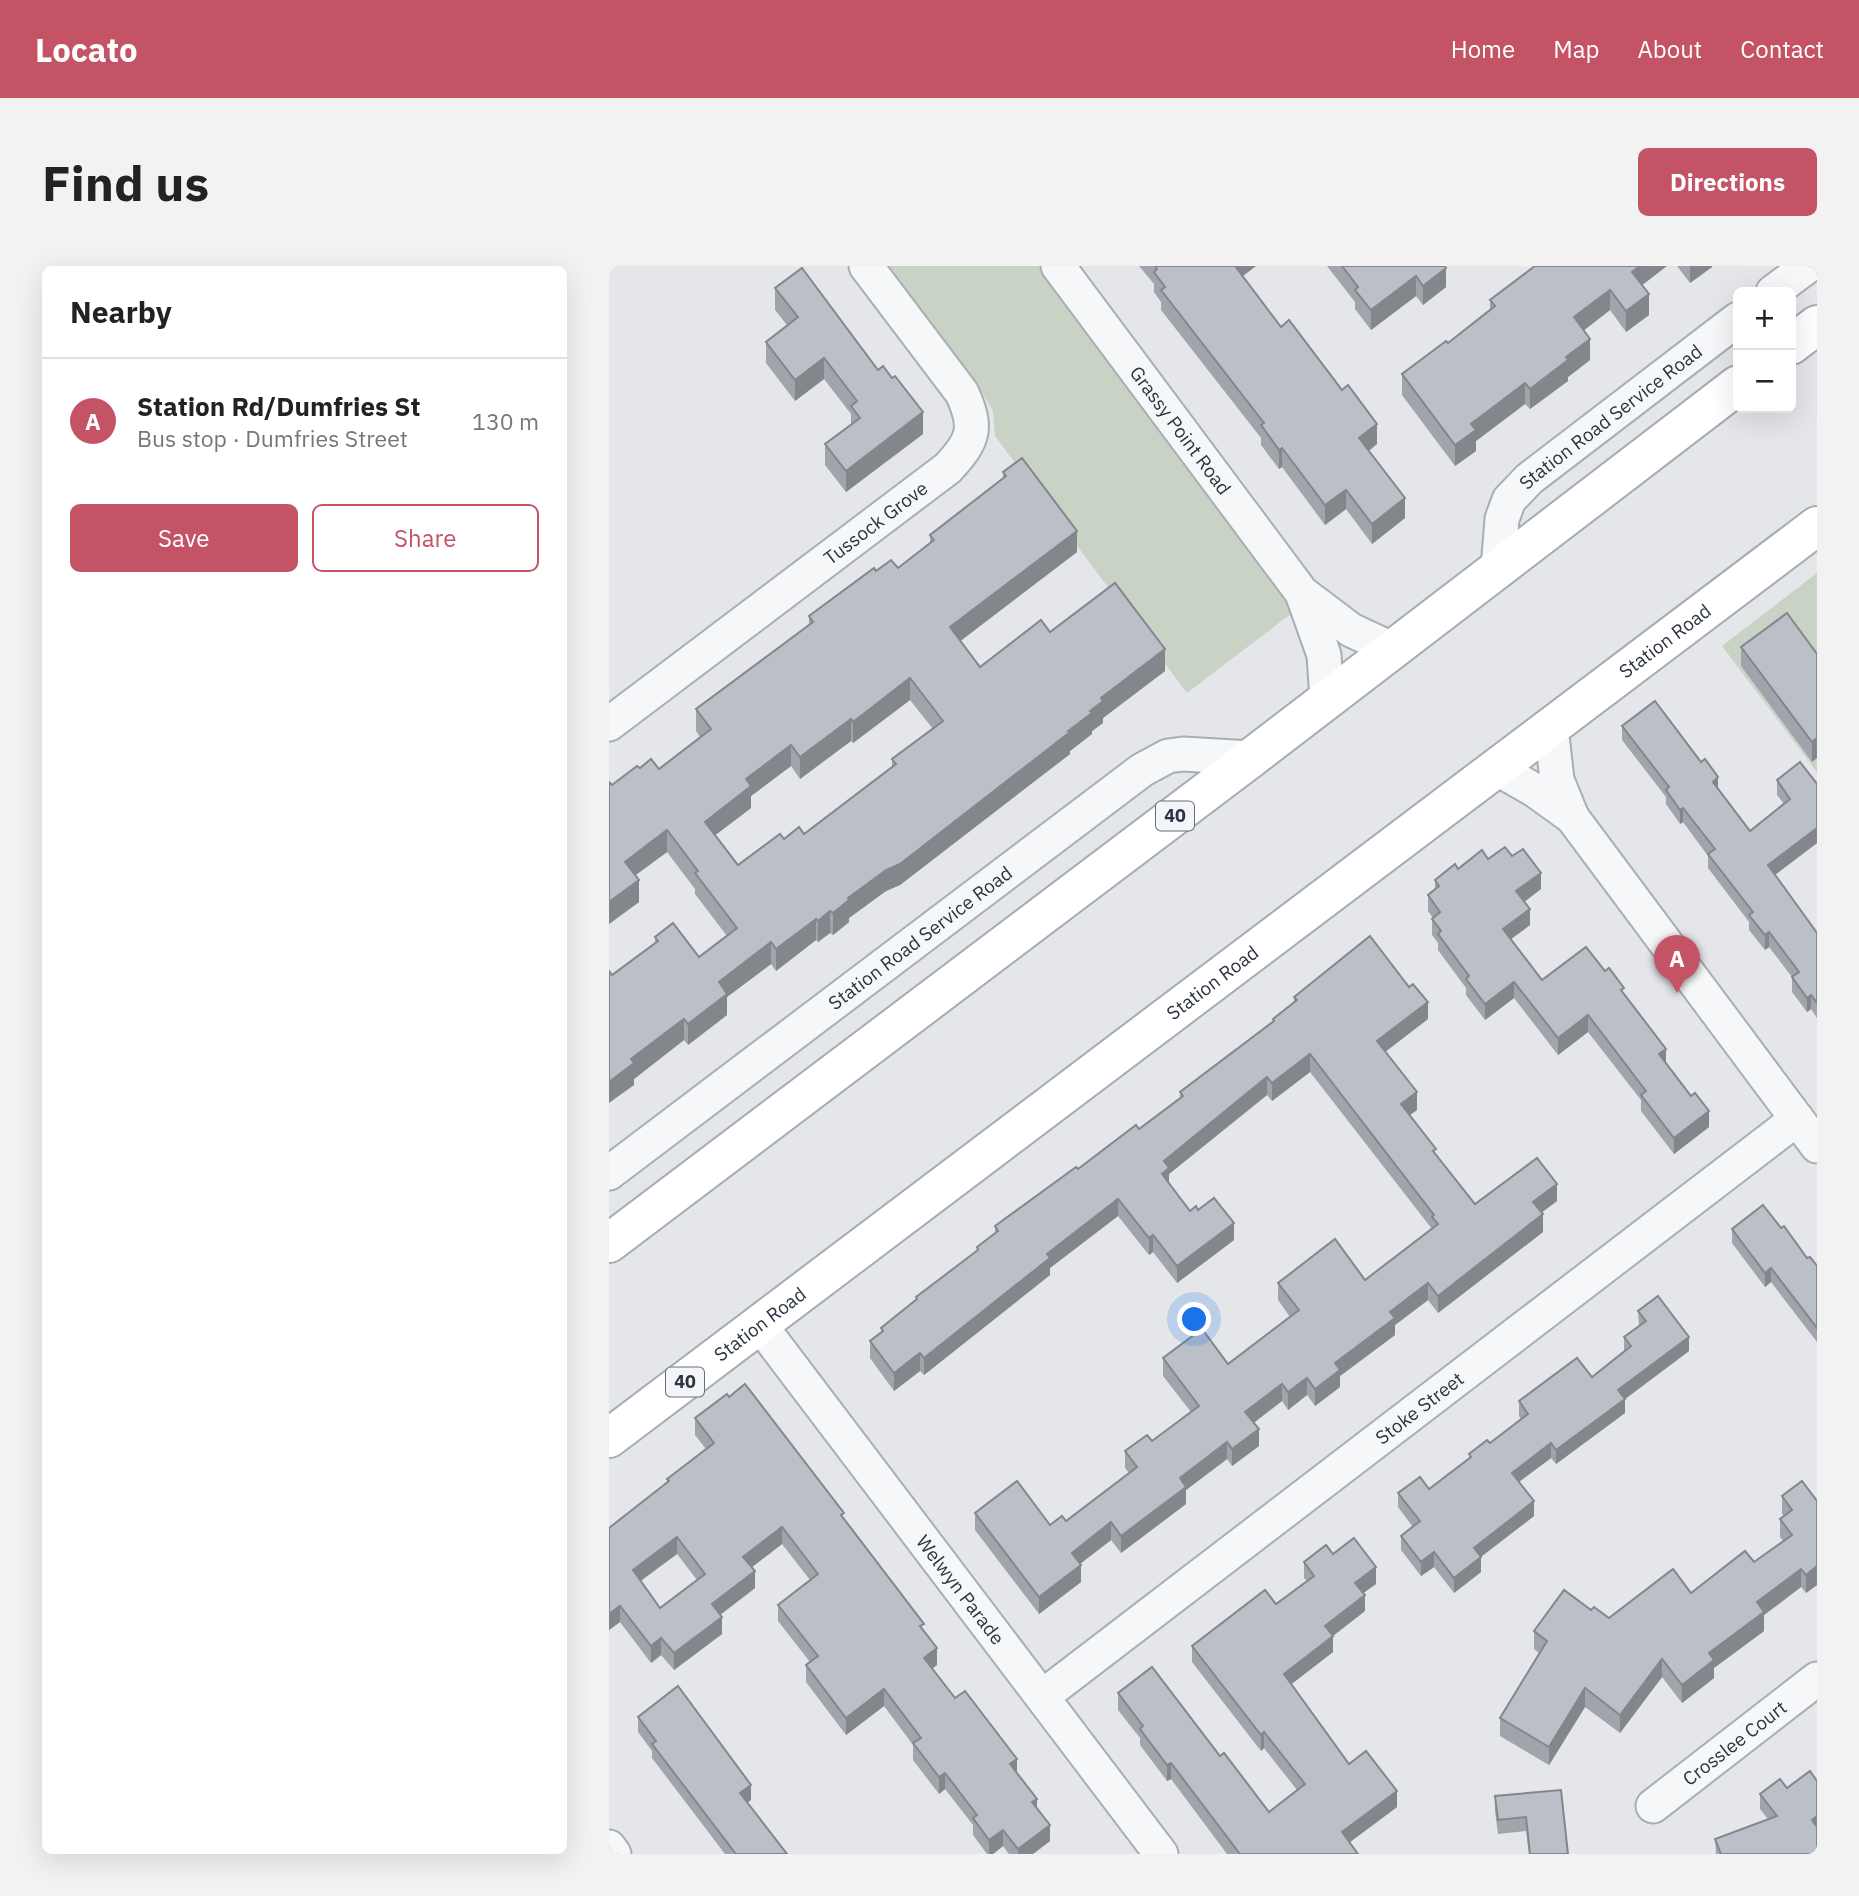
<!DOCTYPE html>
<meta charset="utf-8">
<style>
:root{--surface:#fff;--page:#f2f2f2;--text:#222;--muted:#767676;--line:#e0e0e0;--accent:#c45465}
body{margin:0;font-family:"IBM Plex Sans",sans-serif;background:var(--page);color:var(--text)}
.controls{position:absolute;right:21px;top:21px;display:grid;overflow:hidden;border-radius:10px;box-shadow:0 7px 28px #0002}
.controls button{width:63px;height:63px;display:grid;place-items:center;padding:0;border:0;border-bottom:2px solid var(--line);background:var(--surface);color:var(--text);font:35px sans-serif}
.you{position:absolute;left:586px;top:1054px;width:24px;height:24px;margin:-18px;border:5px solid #fff;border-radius:50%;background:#1a73e8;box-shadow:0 0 0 10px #1a73e833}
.badge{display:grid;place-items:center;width:46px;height:46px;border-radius:50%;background:var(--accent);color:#fff;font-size:23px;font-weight:700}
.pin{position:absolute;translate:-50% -58px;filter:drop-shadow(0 2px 4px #0008)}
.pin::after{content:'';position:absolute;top:37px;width:24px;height:21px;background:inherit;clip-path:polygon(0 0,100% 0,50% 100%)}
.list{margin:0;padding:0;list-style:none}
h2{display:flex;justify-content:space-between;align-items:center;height:91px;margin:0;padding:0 28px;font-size:30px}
h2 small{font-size:23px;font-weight:400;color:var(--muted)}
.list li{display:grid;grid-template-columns:46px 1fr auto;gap:21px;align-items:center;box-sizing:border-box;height:126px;padding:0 28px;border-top:2px solid var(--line)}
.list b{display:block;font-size:26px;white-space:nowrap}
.list p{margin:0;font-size:23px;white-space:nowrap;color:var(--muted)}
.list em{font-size:23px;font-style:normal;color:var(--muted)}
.actions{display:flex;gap:14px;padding:21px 28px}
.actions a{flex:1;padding:16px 0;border:2px solid var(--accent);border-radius:10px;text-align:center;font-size:24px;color:var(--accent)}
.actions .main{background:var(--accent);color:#fff}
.map{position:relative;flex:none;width:1208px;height:1588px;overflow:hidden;border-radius:10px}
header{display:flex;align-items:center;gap:42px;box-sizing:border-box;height:98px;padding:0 35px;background:var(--accent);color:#fff}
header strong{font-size:33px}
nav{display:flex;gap:38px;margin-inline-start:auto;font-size:24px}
.intro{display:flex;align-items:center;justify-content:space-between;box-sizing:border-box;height:168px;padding:0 42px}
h1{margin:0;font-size:49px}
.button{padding:18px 32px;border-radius:10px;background:var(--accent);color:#fff;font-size:24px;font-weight:700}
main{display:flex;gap:42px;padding:0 42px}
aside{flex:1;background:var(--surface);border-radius:10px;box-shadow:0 7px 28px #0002}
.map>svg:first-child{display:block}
</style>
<header>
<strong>Locato</strong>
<nav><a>Home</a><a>Map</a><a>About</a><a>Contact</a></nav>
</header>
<div class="intro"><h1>Find us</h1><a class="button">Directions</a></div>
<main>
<aside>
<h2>Nearby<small></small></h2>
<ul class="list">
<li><span class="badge">A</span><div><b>Station Rd/Dumfries St</b><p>Bus stop · Dumfries Street</p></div><em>130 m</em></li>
</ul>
<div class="actions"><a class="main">Save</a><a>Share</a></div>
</aside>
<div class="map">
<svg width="1208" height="1588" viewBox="0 0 1208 1588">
<rect width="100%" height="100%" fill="#e4e6ea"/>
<g fill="#c9d3c5">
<path d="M277,0H430L687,344L578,427L386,170L384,145L373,126Z"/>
<path d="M1208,307V506L1113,380Z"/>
</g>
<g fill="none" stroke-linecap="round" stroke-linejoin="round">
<g stroke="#a9adb4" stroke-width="37">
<g id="minor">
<path id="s1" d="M449,0L693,327L742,364L783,383"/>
<path d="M1164,26L1199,0"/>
<path id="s2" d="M889,302L893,253L900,234L920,213L1129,53"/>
<path d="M694,330L715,389L718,434"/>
<path id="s3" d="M0,458L339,202C365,174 369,162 353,127L257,0"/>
<path d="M942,461L948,514L963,551L1208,880"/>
<path d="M887,502L927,525L963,551"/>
<path id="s4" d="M0,907L533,504L559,490L574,488L642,492"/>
<path id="s5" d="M151,1059L552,1588"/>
<path id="s6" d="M434,1430L1188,853"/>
<path id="s7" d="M1044,1540L1208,1413"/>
<path d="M0,1581L5,1588"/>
</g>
</g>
<g stroke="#a4abb5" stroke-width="42">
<g id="major">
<path d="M1182,79L1208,59"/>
<path d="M0,977L642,492L1129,119"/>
<path id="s8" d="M0,1172L1208,260"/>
</g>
</g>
<use href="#minor" stroke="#f6f7f9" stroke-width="33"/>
<use href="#major" stroke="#fff" stroke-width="38"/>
</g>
<g fill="#a1a4ab" fill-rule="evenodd">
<path d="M530,0H647L634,10L672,61L768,178L760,185L796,252L763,278L737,243L716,259L673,201L670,203L652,179V172L552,44V36L545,26V18Z"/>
<path d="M718,0H836L837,21L814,39L807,30L762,64L746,43V36Z"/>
<path d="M1068,0H1103V1L1081,17Z"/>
<path d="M1033,19L1040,49L1017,66L1001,44L975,64L981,94L959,111V115L921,143L916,138L867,175V185L846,200L793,129V108L839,77L881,43V34Z"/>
<path d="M166,22L314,168L237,226L216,199V178L242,159V148L215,113L186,135L157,97V76L178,59L166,44Z"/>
<path d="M394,206L468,286L351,375L371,401L441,366L556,405L494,452V457L483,465V468L461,485V488L291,619L277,625L240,652V656L224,669L221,667L209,676L207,674L167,705L162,698L118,731V749L79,779L75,774L25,813V819L3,709L46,677V671L90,691L118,670L86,628V623L58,586L26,609L30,636L0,658V516L3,519L31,502L50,503L91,471L87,465V443L200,359V350L267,305L289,302L321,277V269L394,212ZM301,434L324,463L283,493V501L195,568L175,573L129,599L106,569L142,542V530L182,500L191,513L242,475L244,477Z"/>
<path d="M1132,381L1208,388L1203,496L1132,400Z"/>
<path d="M1013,460L1109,524L1141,565L1175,538L1168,529V514L1208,518V577L1166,609L1208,667V752L1202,743L1198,746L1183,726V711L1160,681L1156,684L1140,664V656L1099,602V590L1074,556L1071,558L1057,538V531L1013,474Z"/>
<path d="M879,593L932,623L915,636L921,659L902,673L933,714L996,705L1015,728L1057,797L1100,861L1065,888L1032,845V834L979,766L949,789L905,732L876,754L857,729V722L829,684V677L823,669V653L824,652L819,645V629L826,623V614L849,603Z"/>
<path d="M685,731L819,753L776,786L808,844L801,849L827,889L866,938L948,935L933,946L934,966L829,1047L819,1034L786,1059V1069L731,1110V1121L706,1140L698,1129L679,1144L673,1135L645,1157L650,1180L623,1200L618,1193L577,1224V1238L512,1287L502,1274L471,1298L472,1316L430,1348L366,1264V1247L441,1259L457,1255L520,1207L516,1202V1185L543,1175L582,1146L554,1110V1092L619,1098L681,1051L669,1034V1017L756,1014L823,963L701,806L663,835L658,829L560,908V917L581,945L589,944L625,974L568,1017L544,986L540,989L509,950L441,1002V1009L315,1109L311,1105L285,1125L261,1092V1075L272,1066V1062L307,1034V1031L368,985V981L386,967V960L530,863L571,832V826L664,757V753L685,736Z"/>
<path d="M1172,962L1198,992L1208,1000V1076L1162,1016L1156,1021L1123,977V963Z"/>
<path d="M1029,1045L1080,1085L1016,1133V1147L947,1198L942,1192L910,1216L925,1250L872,1291V1306L845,1327L825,1301L812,1310L792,1284V1270L804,1261L789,1241V1227L820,1223L860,1193V1188L881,1177L912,1153L910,1150V1135L983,1111L1015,1085V1071L1030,1060Z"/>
<path d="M86,1152L235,1252L315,1365L328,1399L323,1402L346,1432L408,1507L428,1542L441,1575L424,1588H400L394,1580L384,1588H378L364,1569V1559L336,1523L330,1528L304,1494V1479L275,1440L237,1469L197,1416V1399L201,1396L169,1355V1339L201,1314L173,1278L143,1301L146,1322L111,1349L113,1368L65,1404L52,1389L42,1397L11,1356L0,1364L58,1217V1213L97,1183L86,1169ZM68,1288L88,1314L51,1342L32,1315Z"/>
<path d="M1173,1230L1208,1235V1319L1197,1327L1192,1321L1155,1349V1365L1105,1402V1412L1073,1437L1053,1411L1011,1467L976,1441L940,1499L891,1470V1452L930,1387L925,1383V1365L982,1344L1000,1352L1082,1327L1145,1296L1174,1275L1171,1271V1253L1175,1250L1173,1248Z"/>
<path d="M724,1288L767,1318L754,1327L756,1345L724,1370V1386L682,1418L740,1498L788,1541L741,1576L749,1588H618L562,1513L558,1515L531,1479V1472L509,1444V1427L611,1490L660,1546L688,1524L655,1482L652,1485L583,1396V1380L667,1338L698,1315L695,1312V1296Z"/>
<path d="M29,1451L142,1534L138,1537L178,1588H116L43,1492V1485L29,1466Z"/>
<path d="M1178,1522L1208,1588H1107L1106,1573L1159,1553L1151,1543V1528Z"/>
<path d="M952,1524L959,1588H920L917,1565L889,1568L886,1545V1530Z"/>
</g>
<g fill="#83868b">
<path d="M624,0H647L624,17Z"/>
<path d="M1031,0H1058L1023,27V6Z"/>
<path d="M1081,0H1103V1L1081,17Z"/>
<path d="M837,2V21L814,39V20Z"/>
<path d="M807,10V30L762,64V44Z"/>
<path d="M1001,24V44L965,72V51Z"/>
<path d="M1040,28V49L1017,66V45Z"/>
<path d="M981,73V94L959,111V115L921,143V123L957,91Z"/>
<path d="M215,92V113L186,135V114Z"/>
<path d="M916,117V138L867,175V185L846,200V179L862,158Z"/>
<path d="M314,146V168L237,226V205Z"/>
<path d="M768,158V178L750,192V172Z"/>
<path d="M673,182V201L670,203V184Z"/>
<path d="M737,224V243L716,259V239Z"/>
<path d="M796,232V252L763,278V258Z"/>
<path d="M468,265V286L341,383V361Z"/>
<path d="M556,383V405L494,452V457L483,465V468L461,485V488L291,619L277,625L240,652V656L224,669V647L239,632L459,465L481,445L492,432Z"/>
<path d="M301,412V434L244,477V456Z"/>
<path d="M242,453V475L191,513V491Z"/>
<path d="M1208,472V492L1203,496V476Z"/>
<path d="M182,479V500L142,530V542L96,577V556L137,513Z"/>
<path d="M1109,511V526L1104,516Z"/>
<path d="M1074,542V556L1071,558V544Z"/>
<path d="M1208,562V577L1159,614V599Z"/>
<path d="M58,564V586L16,617V596Z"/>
<path d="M932,607V623L907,642V625Z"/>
<path d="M30,614V636L0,658V636Z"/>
<path d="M921,643V659L894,679V663Z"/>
<path d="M221,645V667L209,676V655Z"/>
<path d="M207,653V674L167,705V683Z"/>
<path d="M1160,666V681L1156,684V669Z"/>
<path d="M162,676V698L118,731V749L79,779V758L110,716Z"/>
<path d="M905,716V732L876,754V738Z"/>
<path d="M1202,729V743L1198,746V732Z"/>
<path d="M819,736V753L768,792V775Z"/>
<path d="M979,749V766L949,789V772Z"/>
<path d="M75,753V774L25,813V819L0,837V816L22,793Z"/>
<path d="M1057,783V799L1050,788Z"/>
<path d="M701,788V806L663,835V817Z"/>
<path d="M658,811V829L560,908V919L553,908L555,895Z"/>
<path d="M808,826V844L792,855V838Z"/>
<path d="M1100,845V861L1065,888V872Z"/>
<path d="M948,918V935L924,953V936Z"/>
<path d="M509,933V950L441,1002V1009L315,1109V1092L438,988Z"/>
<path d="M934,948V966L829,1047V1030Z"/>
<path d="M625,957V974L568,1017V1000Z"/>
<path d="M544,969V986L540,989V972Z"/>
<path d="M1162,1002V1016L1156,1021V1007Z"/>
<path d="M819,1017V1034L786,1059V1069L731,1110V1121L706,1140V1123L726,1097L781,1046Z"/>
<path d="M1080,1071V1085L1016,1133V1147L947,1198V1184L1009,1124Z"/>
<path d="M311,1087V1105L285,1125V1107Z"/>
<path d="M698,1112V1129L679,1144V1126Z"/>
<path d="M673,1118V1135L636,1163V1146Z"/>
<path d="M650,1163V1180L623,1200V1183Z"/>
<path d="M618,1176V1193L577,1224V1238L512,1287V1270L571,1212Z"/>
<path d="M942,1177V1192L903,1221V1207Z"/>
<path d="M925,1235V1250L865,1296V1282Z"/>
<path d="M502,1256V1274L463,1304V1287Z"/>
<path d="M173,1261V1278L134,1308V1291Z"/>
<path d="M68,1271V1288L24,1320V1304Z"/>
<path d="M825,1286V1301L812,1310V1296Z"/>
<path d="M872,1291V1306L845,1327V1312Z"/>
<path d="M472,1299V1316L430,1348V1331Z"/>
<path d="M1208,1300V1319L1197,1327V1309Z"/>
<path d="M767,1301V1318L746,1333V1317Z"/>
<path d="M1192,1303V1321L1155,1349V1365L1105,1402V1412L1073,1437V1419L1100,1387L1148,1336Z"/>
<path d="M146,1305V1322L103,1355V1338Z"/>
<path d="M756,1329V1345L716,1376V1360Z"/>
<path d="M11,1340V1356L0,1364V1348Z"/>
<path d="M113,1351V1368L65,1404V1387Z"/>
<path d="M724,1370V1386L675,1424V1408Z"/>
<path d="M52,1372V1389L42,1397V1380Z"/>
<path d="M328,1382V1399L315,1409V1392Z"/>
<path d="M1053,1393V1411L1011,1467V1449Z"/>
<path d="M976,1422V1441L940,1499V1481Z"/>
<path d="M275,1423V1440L237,1469V1452Z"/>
<path d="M655,1466V1482L652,1485V1469Z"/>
<path d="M408,1493V1510L401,1498Z"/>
<path d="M562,1497V1513L558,1515V1499Z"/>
<path d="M336,1507V1523L330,1528V1511Z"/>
<path d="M142,1519V1534L131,1542V1527Z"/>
<path d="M788,1525V1541L733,1582V1566Z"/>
<path d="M428,1533V1549L423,1536Z"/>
<path d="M1208,1550V1565L1203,1554Z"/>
<path d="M441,1559V1575L424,1588H409V1583Z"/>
<path d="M394,1564V1580L384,1588H380V1574Z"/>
</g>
<g fill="#bbbfc7" stroke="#83868b" stroke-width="2" fill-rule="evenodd">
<path d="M546,0H626L672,61L680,54L733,124L739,119L768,158L750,172L796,232L763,258L737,224L716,239L673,182L670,184L652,159L655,157L552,24L556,21L545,6L548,3Z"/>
<path d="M733,0H836L837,2L814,20L807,10L762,44L746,24L749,21Z"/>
<path d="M926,0H1031L1023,6L1040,28L1017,45L1001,24L965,51L981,73L957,91L959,94L921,123L916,117L862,158L867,164L846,179L793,108L837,75L839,77L886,40L881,34Z"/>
<path d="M193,2L269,104L274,100L283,112L286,110L314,146L237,205L216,178L251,152L242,140L248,135L215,92L186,114L157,76L189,51L166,22Z"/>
<path d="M413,192L468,265L341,361L371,401L432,354L441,366L506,317L556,383L492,432L494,435L481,445L483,447L459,465L461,466L291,598L277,604L239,632L240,634L224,647L221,645L209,655L207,653L167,683L162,676L110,716L118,728L79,758L75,753L22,793L25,797L0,816V705L3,709L49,675L46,671L64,657L90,691L128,662L86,607L89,605L58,564L16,596L30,614L0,636V516L3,519L28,500L31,502L42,493L50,503L102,463L87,443L204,356L200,350L265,302L267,305L282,294L289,302L325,274L321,269L397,210L394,206ZM301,412L334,455L283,493L287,498L195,568L190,561L175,573L171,568L129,599L96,556L142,520L137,513L182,479L191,491L242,453L244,456Z"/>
<path d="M1178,347L1208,388V472L1203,476L1132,381Z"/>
<path d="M1046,435L1092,496L1096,493L1109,511L1104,516L1141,565L1181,533L1168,514L1191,496L1208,518V562L1159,599L1208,667V737L1202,729L1198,732L1183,711L1190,706L1160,666L1156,669L1140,649L1144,646L1099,588L1106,583L1074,542L1071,544L1057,524L1060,521L1013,460Z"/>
<path d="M896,581L903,590L914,583L932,607L907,625L921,643L894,663L933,714L977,681L996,705L1000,702L1015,722L1012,724L1057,783L1050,788L1082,830L1086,827L1100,845L1065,872L1032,829L1037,825L979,749L949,772L905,716L876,738L857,713L860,710L829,668L832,665L823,653L831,646L819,629L830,620L826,614L846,598L849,603L873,584L879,593Z"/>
<path d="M761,670L800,721L804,718L819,736L768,775L808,826L792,838L827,883L824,885L866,938L928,892L948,918L924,936L934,948L829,1030L819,1017L781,1046L786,1052L726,1097L731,1104L706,1123L698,1112L679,1126L673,1118L636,1146L650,1163L623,1183L618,1176L571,1212L577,1221L512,1270L502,1256L463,1287L472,1299L430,1331L366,1247L408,1215L441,1259L453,1250L457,1255L528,1201L516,1185L538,1169L543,1175L590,1140L554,1092L593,1063L619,1098L690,1044L669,1017L726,973L756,1014L829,958L823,951L825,949L701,788L663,817L658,811L555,895L560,902L553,908L581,945L587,940L589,944L605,932L625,957L568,1000L544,969L540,972L509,933L438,988L441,992L315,1092L311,1087L285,1107L261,1075L274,1065L272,1062L308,1033L307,1031L369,984L368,981L389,965L386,960L467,901L469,903L527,859L530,863L574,830L571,826L665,755L664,753L688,734L685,731Z"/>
<path d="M1154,939L1172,962L1175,960L1198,992L1201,991L1208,1000V1062L1162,1002L1156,1007L1123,963Z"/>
<path d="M1049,1030L1080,1071L1009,1124L1016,1133L947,1184L942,1177L903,1207L925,1235L865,1282L872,1291L845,1312L825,1286L812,1296L792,1270L811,1255L789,1227L811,1211L820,1223L862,1191L860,1188L878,1174L881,1177L919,1148L910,1135L968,1092L983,1111L1022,1080L1015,1071L1037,1055L1029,1045Z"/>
<path d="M136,1118L235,1247L232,1249L315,1358L311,1360L328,1382L315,1392L346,1432L356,1425L408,1493L401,1498L428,1533L423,1536L441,1559L409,1583L394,1564L380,1574L364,1552L368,1549L336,1507L330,1511L304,1477L312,1472L275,1423L237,1452L197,1399L209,1390L169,1339L209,1308L173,1261L134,1291L146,1305L103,1338L113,1351L65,1387L52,1372L42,1380L11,1340L0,1348V1262L60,1215L58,1213L105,1177L86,1152L118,1128L120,1131ZM68,1271L96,1308L51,1342L24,1304Z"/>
<path d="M1193,1215L1208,1235V1300L1197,1309L1192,1303L1148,1336L1155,1346L1100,1387L1105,1394L1073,1419L1053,1393L1011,1449L976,1422L940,1481L891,1452L938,1375L925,1365L955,1324L982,1344L985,1341L1000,1352L1064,1303L1082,1327L1136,1285L1145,1296L1183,1269L1171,1253L1183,1244L1173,1230Z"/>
<path d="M745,1272L767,1301L746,1317L756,1329L716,1360L724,1370L675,1408L740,1498L757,1485L788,1525L733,1566L749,1588H631L562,1497L558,1499L531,1463L534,1460L509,1427L543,1401L611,1490L615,1487L660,1546L696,1518L655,1466L652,1469L583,1380L656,1324L667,1338L705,1310L695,1296L717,1279L724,1288Z"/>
<path d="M69,1420L142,1519L131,1527L178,1588H127L43,1478L47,1475L29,1451Z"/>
<path d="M1201,1505L1208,1515V1550L1203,1554L1208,1561V1586L1206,1588H1112L1106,1573L1168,1550L1151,1528L1171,1513L1178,1522Z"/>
<path d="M952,1524L959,1588H921L917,1551L889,1554L886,1530Z"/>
</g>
<g text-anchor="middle" stroke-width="5" stroke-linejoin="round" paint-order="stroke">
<g fill="#f3f5f8" stroke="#686e78" stroke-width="2">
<rect x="547" y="535.5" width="38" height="29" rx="5"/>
<rect x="57" y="1101.5" width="38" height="29" rx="5"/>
</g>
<g font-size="18" font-weight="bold" fill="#2d3441">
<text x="566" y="556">40</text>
<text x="76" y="1122">40</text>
</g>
<g font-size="19" fill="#2d3441" stroke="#f3f5f8">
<text dy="7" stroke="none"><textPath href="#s2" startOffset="201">Station Road Service Road</textPath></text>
<text dy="7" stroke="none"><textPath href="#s1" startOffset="205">Grassy Point Road</textPath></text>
<text dy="7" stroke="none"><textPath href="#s3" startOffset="334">Tussock Grove</textPath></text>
<text dy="7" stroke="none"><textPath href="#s8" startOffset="1323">Station Road</textPath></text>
<text dy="7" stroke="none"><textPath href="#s4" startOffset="390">Station Road Service Road</textPath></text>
<text dy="7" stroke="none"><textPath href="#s8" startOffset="756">Station Road</textPath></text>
<text dy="7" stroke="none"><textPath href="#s8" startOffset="189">Station Road</textPath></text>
<text dy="7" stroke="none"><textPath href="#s6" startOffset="474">Stoke Street</textPath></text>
<text dy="7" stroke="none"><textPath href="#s5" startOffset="332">Welwyn Parade</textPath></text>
<text dy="7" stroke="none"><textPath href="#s7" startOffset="103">Crosslee Court</textPath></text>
</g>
</g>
</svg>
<div class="controls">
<button>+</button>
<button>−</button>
</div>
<div class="you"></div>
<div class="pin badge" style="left:1068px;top:727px">A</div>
</div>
</main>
